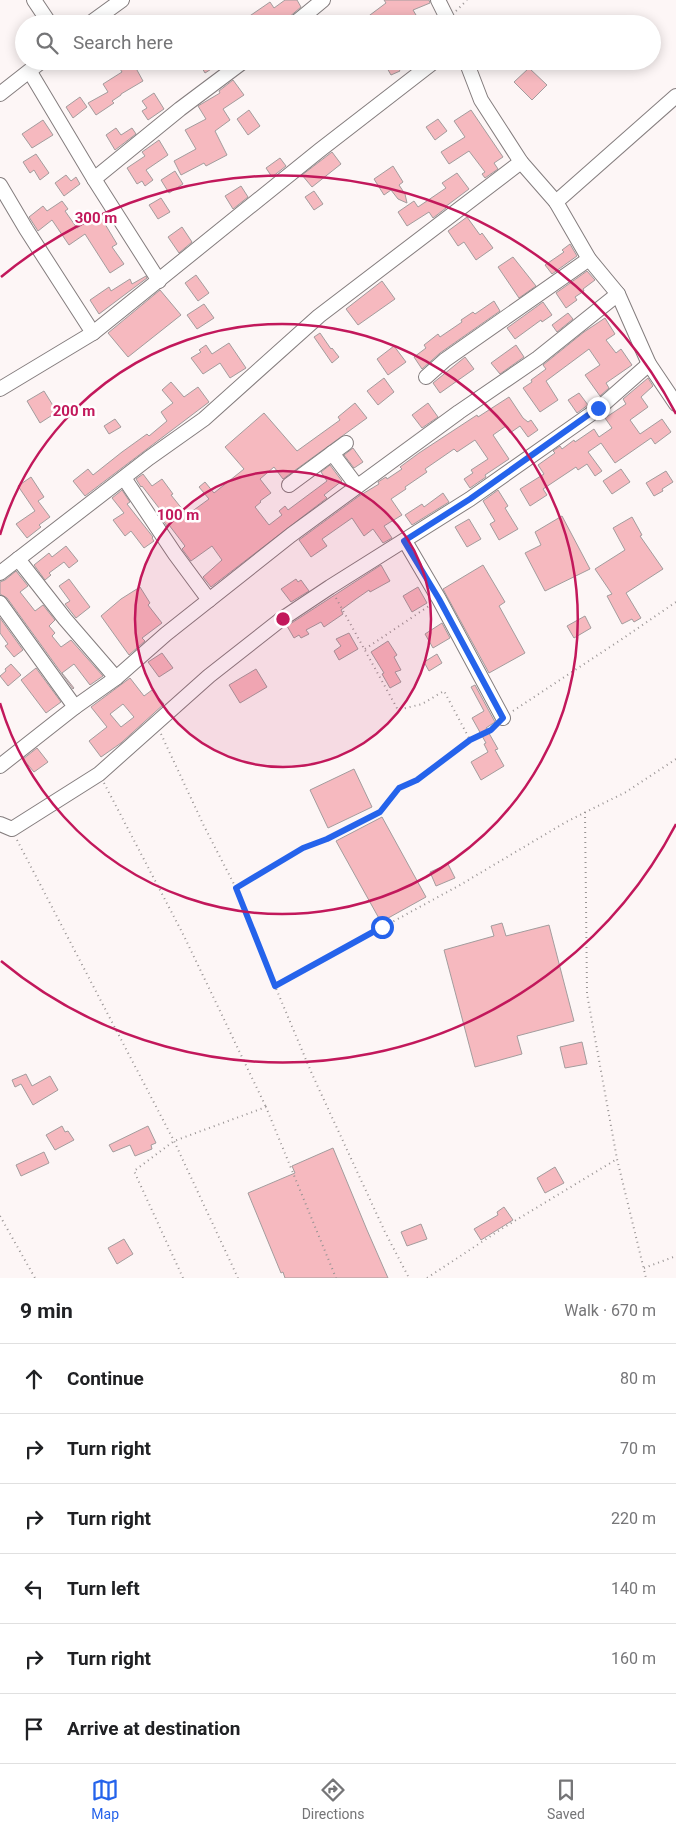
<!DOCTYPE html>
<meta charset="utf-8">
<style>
:root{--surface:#fff;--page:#f2f2f2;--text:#202124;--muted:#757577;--line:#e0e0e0;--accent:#2563eb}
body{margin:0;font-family:Roboto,sans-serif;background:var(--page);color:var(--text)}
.stop{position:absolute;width:15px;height:15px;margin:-11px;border:4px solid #2563eb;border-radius:50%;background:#fff}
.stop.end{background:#2563eb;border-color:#fff;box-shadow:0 1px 5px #0008}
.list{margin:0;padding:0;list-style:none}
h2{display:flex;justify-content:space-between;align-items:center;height:65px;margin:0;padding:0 20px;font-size:21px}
h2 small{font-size:16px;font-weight:400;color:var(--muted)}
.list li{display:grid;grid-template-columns:32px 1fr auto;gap:15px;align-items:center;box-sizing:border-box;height:70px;padding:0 20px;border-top:1px solid var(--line)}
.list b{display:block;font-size:19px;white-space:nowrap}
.list em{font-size:16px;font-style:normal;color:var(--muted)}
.icon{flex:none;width:28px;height:28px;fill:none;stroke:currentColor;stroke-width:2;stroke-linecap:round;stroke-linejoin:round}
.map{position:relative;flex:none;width:676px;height:1278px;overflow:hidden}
.search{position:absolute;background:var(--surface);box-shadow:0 2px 12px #0003;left:15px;right:15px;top:15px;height:55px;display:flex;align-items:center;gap:12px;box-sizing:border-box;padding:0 18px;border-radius:28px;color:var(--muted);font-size:19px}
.sheet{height:485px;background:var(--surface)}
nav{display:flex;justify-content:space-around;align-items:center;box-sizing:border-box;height:70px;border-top:1px solid var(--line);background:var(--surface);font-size:14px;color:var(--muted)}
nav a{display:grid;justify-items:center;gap:2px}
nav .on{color:var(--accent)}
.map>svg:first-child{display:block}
</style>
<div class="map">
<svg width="676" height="1278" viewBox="0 0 676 1278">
<rect width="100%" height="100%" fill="#fdf6f6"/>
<g fill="#f6b9bf" stroke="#a39c9d" fill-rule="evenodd">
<path d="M285,0H297L301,7L288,18L285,24H238L270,2L274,8Z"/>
<path d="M384,0H429L430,3L413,10L416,15L402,24H358L386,3Z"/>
<path d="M115,61H132L143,81L121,94V95L112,101L114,103L96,115L88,103L108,92L103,84L122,72Z"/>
<path d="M198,61H224L205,73Z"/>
<path d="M383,61H394L400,71L391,75Z"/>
<path d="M529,68L547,85L532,100L514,82Z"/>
<path d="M233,80L244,95L223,109L230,120L215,131L227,155L206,166L204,163L181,175L174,161L196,149L185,130L206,119L198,106L220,93L219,91Z"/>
<path d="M154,93L164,109L148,120L142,111L147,108L142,101Z"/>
<path d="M80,97L87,107L73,118L66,107Z"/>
<path d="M249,110L260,126L248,135L237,119Z"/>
<path d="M471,110L503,157L494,163L498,169L485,178L482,174L485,172L469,151L449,164L441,152L465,137L454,121Z"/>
<path d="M438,119L447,131L435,140L426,127Z"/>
<path d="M43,120L53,135L32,148L22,134Z"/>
<path d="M116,128L121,135L132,128L136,134L115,150L106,135Z"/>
<path d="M159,140L168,155L146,170L153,180L145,186L142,181L137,184L127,168L145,156L142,152Z"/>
<path d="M332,152L341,164L312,187L302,175Z"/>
<path d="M36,154L49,173L40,180L34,170L30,173L23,162Z"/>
<path d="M280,158L286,166L272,177L266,168Z"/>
<path d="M393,166L403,182L399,185L405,194L407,203L398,199L391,190L384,195L374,179Z"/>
<path d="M175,171L183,184L169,193L161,180Z"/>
<path d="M457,173L469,189L445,207L446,208L433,218L429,212L407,226L398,212L414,201L418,207L446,188L442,183Z"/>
<path d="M66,175L71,181L76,177L80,184L64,196L55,183Z"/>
<path d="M241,186L248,197L233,209L225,196Z"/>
<path d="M314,191L323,204L314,210L305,197Z"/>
<path d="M161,198L170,212L158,219L149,205Z"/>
<path d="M62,201L68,209L65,211L77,228L99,214L117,244L112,247L124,264L110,273L85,234L69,245L52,220L38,231L29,217L43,206L47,211Z"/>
<path d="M467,217L480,235L482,233L493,248L476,260L464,242L458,246L448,231Z"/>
<path d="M182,227L192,242L179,253L168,237Z"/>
<path d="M570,244L577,256L552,274L545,265L564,252L562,250Z"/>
<path d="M513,257L536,286L519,298L498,267Z"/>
<path d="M587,271L595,280L583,289L584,291L575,297L577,300L566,308L556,293Z"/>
<path d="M196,275L209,293L198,301L185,283Z"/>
<path d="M146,276L147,278L99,314L90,300L109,287L111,291L130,279L132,284Z"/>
<path d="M382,281L395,299L358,325L346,309Z"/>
<path d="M160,290L181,315L128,357L108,333Z"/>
<path d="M494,301L500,311L440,353L422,369L414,357L426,348L424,345L438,334L440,337L462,322L461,320L473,312L475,314Z"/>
<path d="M543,302L552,315L542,322L541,320L515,339L507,328Z"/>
<path d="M204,304L214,318L197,329L187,315Z"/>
<path d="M568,313L573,319L557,332L552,325Z"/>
<path d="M605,318L615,334L606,340L616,353L621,349L632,365L606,383L609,388L600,396L585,375L600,365L589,349L546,381L558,400L540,412L523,388L532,382L531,380L546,369L543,365L584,332Z"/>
<path d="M320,333L331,349L332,348L339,357L332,363L314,337Z"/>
<path d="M229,343L246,368L230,378L220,363L203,374L191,358L201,352L199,350L206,345L212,354Z"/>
<path d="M516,345L524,357L500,374L491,363Z"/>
<path d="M394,346L406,362L388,375L377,359Z"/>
<path d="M465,357L474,369L440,393L433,383Z"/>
<path d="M384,378L394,392L378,405L367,391Z"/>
<path d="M648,378L653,386L641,397L648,407L630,420L640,434L662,419L671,432L655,444L651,438L615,463L601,443L588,452L602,471L595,476L587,464L578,470L576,467L543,489L547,495L530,506L520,489L544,474L538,465L555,453L553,451L560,446L562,449L574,440L575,442L594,429L599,437L612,428L605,418L626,404L623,399Z"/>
<path d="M171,382L184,397L198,387L209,402L85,496L73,481L88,469L93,475L122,452L147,434L149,436L167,421L161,412L173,403L162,390Z"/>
<path d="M44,391L57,412L40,423L27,401Z"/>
<path d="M579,393L588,405L577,413L568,400Z"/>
<path d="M509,397L523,418L528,422L531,420L538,430L528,437L520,426L510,433L506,426L493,435L509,459L485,475L486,477L470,488L464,479L473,473L471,470L488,459L475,440L457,452L454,449L425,469L427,472L405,487L406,489L391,499L402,515L384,526L392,538L383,543L373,529L364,536L352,518L322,539L327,546L311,557L299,540L359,496L379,484L378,482L386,477L387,479L402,469L400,467L419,453L477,415L478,417Z"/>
<path d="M355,403L367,418L283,479L274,467L260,479L271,493L260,501L261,502L255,507L269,525L282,515L279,511L285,506L288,510L327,481L321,472L330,465L342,481L324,495L327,498L211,587L203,577L222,560L212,546L191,561L182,549L185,546L169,525L167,526L160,516L161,515L157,510L159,508L142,486L141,487L136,479L143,474L152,486L162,479L173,494L171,495L187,515L209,499L199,487L205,482L214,493L244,469L225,447L264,413L297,451L340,420L338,417Z"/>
<path d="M428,403L438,417L422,428L412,415Z"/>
<path d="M115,419L121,427L109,434L104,426Z"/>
<path d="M353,448L363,462L354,468L344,455Z"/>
<path d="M621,469L630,482L612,494L603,481Z"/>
<path d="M666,471L673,482L662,489L663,491L654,496L646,483Z"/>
<path d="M31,477L44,497L38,501L50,517L39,525L41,527L27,538L16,524L35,511L18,486Z"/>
<path d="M122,490L130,502L127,504L153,537L152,538L154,541L144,548L131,531L125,536L113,520L124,513L112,498Z"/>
<path d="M498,490L508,506L505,508L518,529L499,540L490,524L495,521L483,501Z"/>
<path d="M443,493L449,502L412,525L405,515L422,504L424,507Z"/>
<path d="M562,516L590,569L545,591L525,553L541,545L535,532Z"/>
<path d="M632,517L642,535L640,536L663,569L626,593L641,618L634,622L632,619L622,624L607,596L612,594L595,569L625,550L613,528Z"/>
<path d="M469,519L481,539L467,547L455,527Z"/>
<path d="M66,546L78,561L69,568L64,562L49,573L51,575L45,580L34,565L49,553L52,557Z"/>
<path d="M381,565L390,581L370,592L369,590L356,599L341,610L343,614L324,627L321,622L306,630L309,634L301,638L299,635L294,638L287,626Z"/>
<path d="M483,565L505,602L499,606L525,653L489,673L443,589Z"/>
<path d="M16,571L28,586L20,592L35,611L43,605L55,620L49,626L55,633L52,636L61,647L71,640L103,676L90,685L74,664L62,673L74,688L73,689L7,598L0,594V582L5,580Z"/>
<path d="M69,579L90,607L76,618L65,604L70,601L59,586Z"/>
<path d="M296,579L298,582L301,580L309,591L291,602L281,589Z"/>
<path d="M140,587L150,603L148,605L162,623L142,638L145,641L129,655L101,616L121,599Z"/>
<path d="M418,587L427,603L412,612L403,596Z"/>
<path d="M585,616L591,628L574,638L567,626Z"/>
<path d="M0,618L23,650L14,657L5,646L8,644L0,633Z"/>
<path d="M442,623L450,638L433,648L425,634Z"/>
<path d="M349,633L358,649L339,660L334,651L341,646L336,639Z"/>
<path d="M388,641L397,655L394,657L401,670L395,672L401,682L390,688L382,674L384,673L371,652Z"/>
<path d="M162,653L173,668L159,677L148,662Z"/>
<path d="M437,654L442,663L429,671L424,662Z"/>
<path d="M11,664L21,675L8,686L0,676L6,671L5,669Z"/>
<path d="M36,668L61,702L46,713L21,680Z"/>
<path d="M256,669L267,687L240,703L229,685Z"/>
<path d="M130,678L144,696L152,690L164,704L121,743L101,757L89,741L107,727L91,707ZM123,704L134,717L121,727L110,714Z"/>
<path d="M475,685L495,722L486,728L498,749L495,750L504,766L481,780L471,762L488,752L484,744L486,743L472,718L484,711L471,687Z"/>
<path d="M37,748L48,762L34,772L23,759Z"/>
<path d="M354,769L372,807L328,828L310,790Z"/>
<path d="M382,817L426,897L381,922L336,841Z"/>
<path d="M448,864L455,878L436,886L430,872Z"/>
<path d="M502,923L506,936L549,925L574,1021L517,1036L522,1054L475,1067L444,950L494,936L491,926Z"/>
<path d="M582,1042L587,1064L565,1068L560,1047Z"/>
<path d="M26,1074L32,1086L50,1076L58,1090L33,1105L21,1084L15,1087L12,1080Z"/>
<path d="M62,1126L65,1132L68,1131L74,1140L55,1150L46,1135Z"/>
<path d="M148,1126L156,1143L151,1145L152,1149L135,1156L130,1145L113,1152L109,1145Z"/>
<path d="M333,1148L367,1230L388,1278H285L283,1272L281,1273L248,1193L295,1173L292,1166Z"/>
<path d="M44,1152L49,1163L21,1176L16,1165Z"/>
<path d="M555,1167L564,1183L545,1193L537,1178Z"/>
<path d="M504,1207L513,1220L481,1240L474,1229L498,1215L497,1212Z"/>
<path d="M421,1224L427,1239L407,1246L401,1232Z"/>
<path d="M124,1239L133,1254L117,1264L108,1248Z"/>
</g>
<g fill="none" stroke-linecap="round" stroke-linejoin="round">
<g stroke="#847d7e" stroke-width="16">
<g id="minor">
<path d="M34,0L50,24"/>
<path d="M438,0L450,24"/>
<path d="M89,24L122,0"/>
<path d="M294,24L323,0"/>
<path d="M466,61L481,100L521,162L556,202L589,259L618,294L649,364L676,404"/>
<path d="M30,72L94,179L159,281"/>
<path d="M0,94L42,61"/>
<path d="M94,179L180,109L244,61"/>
<path d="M0,185L26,229L93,333"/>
<path d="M556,202L676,96"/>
<path d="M426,377L445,360L589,259"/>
<path d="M0,389L93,333L320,150L435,61"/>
<path d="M332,453L357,486"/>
<path d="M124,478L175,554L209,600"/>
<path d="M289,485L346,443"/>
<path d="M405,541L439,599L503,718"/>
<path d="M18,559L65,619L116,678"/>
<path d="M0,573L149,458L204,419L319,316L521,162"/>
<path d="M0,603L75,707"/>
<path d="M0,766L75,707L116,678L166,634L291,535L459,412L538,358L618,294"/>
<path d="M0,824L12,829L99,774L209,676L279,621L330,587L470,499L598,409L649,364"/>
</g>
</g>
<g stroke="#999494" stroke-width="2" stroke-dasharray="1 4" stroke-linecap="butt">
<path d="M456,11L467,0"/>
<path d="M336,598L398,710L422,704L444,691L470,740"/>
<path d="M365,649L429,606"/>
<path d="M513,711L625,637L676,602"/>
<path d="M161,734L204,826L236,888L275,986L312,1074L385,1232L409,1278"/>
<path d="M104,783L184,936L266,1107"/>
<path d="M585,812L587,994L617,1159L646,1278"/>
<path d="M17,840L174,1141L238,1278"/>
<path d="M236,888L303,848L327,839L380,812L399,788L417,779L470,740L494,726"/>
<path d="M275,986L460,885L566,822L626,792L676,759"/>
<path d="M0,1216L35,1278"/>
<path d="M644,1268L676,1256"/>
<path d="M183,1278L134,1171L174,1141L266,1107L336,1278"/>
<path d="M427,1278L503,1228L617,1159"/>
</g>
<use href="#minor" stroke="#fff" stroke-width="14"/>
</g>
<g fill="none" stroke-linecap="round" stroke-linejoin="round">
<path stroke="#2563eb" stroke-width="6" d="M382,927L275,986L236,888L303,848L327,839L380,812L399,788L417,780L470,740L491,730L503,718L439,599L404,541L470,499L598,408"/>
</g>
<circle cx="283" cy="619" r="148" fill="#c2185b" fill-opacity=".12"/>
<g fill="none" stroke="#c2185b" stroke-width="2.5">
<circle cx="283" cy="619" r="148"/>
<path d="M0 535A295 295 0 1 1 0 703"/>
<path d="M676 824A443 443 0 0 1 1 961M1 277A443 443 0 0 1 676 414"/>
</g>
<circle cx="283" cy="619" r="8" fill="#c2185b" stroke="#fff" stroke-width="2.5"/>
<g font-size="15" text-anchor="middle" font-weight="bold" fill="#c2185b" stroke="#fff" stroke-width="5" stroke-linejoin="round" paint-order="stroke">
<text x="96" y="223">300 m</text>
<text x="74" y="416">200 m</text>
<text x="178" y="520">100 m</text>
</g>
</svg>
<div class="stop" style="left:382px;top:927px"></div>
<div class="stop end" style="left:598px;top:408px"></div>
<div class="search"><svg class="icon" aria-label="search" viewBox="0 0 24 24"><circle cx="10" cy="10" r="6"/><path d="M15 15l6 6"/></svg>Search here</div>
</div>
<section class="sheet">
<h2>9 min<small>Walk · 670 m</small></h2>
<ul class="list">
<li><svg class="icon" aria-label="ahead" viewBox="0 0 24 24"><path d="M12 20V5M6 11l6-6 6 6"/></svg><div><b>Continue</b></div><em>80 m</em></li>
<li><svg class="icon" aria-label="right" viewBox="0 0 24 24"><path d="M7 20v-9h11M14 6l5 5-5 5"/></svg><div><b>Turn right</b></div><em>70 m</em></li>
<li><svg class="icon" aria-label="right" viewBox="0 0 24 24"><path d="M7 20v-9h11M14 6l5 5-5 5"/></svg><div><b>Turn right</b></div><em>220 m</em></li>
<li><svg class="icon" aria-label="left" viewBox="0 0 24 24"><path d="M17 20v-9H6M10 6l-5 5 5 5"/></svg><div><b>Turn left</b></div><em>140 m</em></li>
<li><svg class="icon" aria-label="right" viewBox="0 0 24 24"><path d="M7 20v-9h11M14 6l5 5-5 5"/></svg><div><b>Turn right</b></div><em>160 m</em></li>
<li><svg class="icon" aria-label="arrive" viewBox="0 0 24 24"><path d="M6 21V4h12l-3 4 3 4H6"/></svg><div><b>Arrive at destination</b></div></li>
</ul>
</section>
<nav>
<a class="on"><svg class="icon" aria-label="map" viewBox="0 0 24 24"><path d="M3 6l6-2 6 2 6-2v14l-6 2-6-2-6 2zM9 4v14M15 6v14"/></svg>Map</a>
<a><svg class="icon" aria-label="directions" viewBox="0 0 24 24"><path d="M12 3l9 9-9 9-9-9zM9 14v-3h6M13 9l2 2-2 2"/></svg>Directions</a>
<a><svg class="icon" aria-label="saved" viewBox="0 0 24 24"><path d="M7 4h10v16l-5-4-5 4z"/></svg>Saved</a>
</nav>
